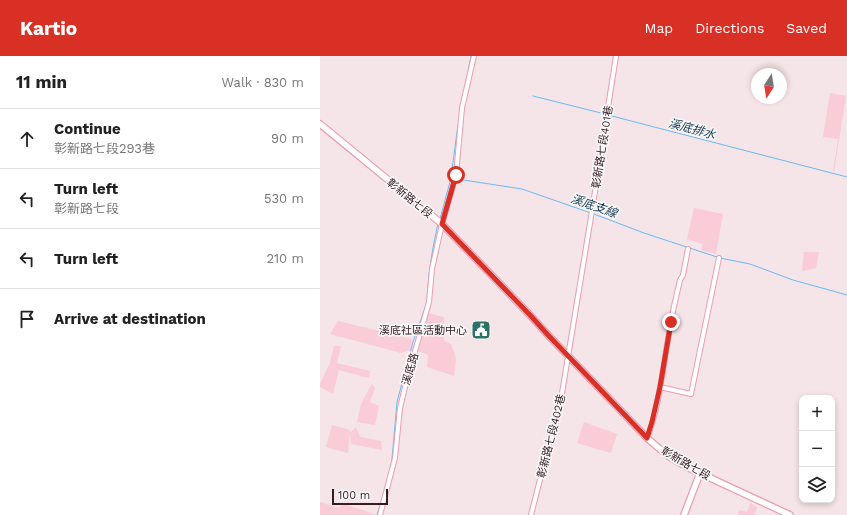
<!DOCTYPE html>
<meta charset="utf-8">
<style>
:root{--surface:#fff;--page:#f2f2f2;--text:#222;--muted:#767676;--line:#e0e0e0;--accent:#d93025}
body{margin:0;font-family:"Work Sans","Noto Sans TC",sans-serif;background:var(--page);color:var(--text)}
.controls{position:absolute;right:12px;bottom:12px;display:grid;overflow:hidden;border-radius:8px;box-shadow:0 2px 6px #0003}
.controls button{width:36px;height:36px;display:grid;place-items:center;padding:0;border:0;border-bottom:1px solid var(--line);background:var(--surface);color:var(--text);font:20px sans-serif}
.compass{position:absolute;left:431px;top:12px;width:36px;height:36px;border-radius:50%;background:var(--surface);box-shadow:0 2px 6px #0003;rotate:192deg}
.scale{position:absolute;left:12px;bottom:10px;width:56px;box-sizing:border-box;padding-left:4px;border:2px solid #381b24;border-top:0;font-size:11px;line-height:14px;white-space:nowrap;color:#381b24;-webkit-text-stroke:3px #f6f6f6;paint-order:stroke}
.stop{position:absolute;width:12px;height:12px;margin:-9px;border:3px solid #d93025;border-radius:50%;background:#fff}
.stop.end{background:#d93025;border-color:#fff;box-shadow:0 1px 4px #0008}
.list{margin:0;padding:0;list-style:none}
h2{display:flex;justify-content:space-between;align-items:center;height:52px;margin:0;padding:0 16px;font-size:17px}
h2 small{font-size:13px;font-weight:400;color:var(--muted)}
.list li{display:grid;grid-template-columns:26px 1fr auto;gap:12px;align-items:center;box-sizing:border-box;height:60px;padding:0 16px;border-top:1px solid var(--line)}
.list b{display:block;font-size:15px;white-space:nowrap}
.list p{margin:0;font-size:13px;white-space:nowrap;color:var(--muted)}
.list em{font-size:13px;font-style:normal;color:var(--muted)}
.icon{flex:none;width:22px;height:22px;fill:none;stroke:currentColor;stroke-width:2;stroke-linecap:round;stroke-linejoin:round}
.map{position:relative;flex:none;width:527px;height:459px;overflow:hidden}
header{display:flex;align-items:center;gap:24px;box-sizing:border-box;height:56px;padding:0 20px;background:var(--accent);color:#fff}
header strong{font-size:19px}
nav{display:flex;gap:22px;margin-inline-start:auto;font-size:14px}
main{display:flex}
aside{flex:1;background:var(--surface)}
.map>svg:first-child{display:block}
</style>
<header>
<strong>Kartio</strong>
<nav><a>Map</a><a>Directions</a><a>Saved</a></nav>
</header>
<main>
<aside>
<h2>11 min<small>Walk · 830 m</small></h2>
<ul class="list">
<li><svg class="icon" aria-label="ahead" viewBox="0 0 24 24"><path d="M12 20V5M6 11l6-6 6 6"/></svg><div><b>Continue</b><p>彰新路七段293巷</p></div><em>90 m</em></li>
<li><svg class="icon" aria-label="left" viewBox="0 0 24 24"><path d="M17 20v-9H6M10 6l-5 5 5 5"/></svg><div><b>Turn left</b><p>彰新路七段</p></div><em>530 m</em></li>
<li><svg class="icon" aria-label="left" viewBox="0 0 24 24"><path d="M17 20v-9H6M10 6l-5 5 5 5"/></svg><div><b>Turn left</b></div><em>210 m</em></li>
<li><svg class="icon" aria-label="arrive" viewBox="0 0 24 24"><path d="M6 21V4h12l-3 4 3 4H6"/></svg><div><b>Arrive at destination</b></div></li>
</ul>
</aside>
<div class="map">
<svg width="527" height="459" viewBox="0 0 527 459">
<rect width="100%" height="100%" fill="#f5e4e8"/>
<g fill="#f9ccd7">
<path d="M510,37L526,40L514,116L513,115L518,83L503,81Z"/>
<path d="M374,152L403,158L398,186L396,198L381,194L383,188L367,183Z"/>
<path d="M484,196H499L496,212L482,215Z"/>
<path d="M108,257L124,261V285L131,288L136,303L134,320L107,311L108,299L99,295L105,262Z"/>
<path d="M18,265L92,283L90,294L81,297L10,278Z"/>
<path d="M14,290H21L17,307L50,315L49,322L19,314L13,338L0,331V328L10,307Z"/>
<path d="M52,328L55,332L50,346L59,350L55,369L37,366L41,348Z"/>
<path d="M264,366L297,378L291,397L257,387Z"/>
<path d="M12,369L30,374L28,397L6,391Z"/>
<path d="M36,371L40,381L61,385L62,394L31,388L30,377Z"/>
<path d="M0,446L18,452L20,451L23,448L55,458V459H0Z"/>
<path d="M430,447L437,451L435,459H418L419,454L427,456Z"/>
</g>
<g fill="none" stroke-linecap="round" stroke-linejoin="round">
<g stroke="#6abbf4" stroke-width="1">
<path d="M145,31L151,0"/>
<path d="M213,40L285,58"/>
<path d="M288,59L527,121"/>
<path d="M134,122L131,121L138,69"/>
<path d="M137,123L202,133L271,157"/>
<path d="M274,158L324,177L397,201"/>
<path d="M120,163L131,122"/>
<path d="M400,202L430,208L473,224L527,239"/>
<path d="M107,246C108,219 112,194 118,168"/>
<path d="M71,409L72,403L77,346L93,286L106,249"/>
<path d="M57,459L66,430"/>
</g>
<g stroke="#eb9db3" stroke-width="6">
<g id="street">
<path d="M340,331L371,338L399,202"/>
<path d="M327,382C341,346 343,305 351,267C353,252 357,238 360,224L363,219L368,193"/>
<path d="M60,459L75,402L80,352L86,327L109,246L112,213L122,168L136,119L142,52L154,0"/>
<path d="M211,459L242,337L271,161L296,0"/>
</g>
</g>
<g stroke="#eb9db3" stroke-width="8">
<g id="secondary">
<path d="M0,68L122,168L210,259L228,279L327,382L348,400L371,413L470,459"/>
<path d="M364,459L380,417"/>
</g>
</g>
<use href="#street" stroke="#fff" stroke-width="4"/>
<use href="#secondary" stroke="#fff" stroke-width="5.5"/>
</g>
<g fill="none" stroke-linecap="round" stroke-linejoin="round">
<path stroke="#d93025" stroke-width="5" d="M136,119L122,168L210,259L228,279L327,382L332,366L340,331L351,266"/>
</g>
<defs>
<g id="civic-square" transform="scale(1)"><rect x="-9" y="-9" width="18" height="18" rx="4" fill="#2d7267" stroke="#f6f6f6"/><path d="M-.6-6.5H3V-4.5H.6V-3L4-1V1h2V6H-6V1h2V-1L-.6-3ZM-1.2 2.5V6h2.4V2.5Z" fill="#fff"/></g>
</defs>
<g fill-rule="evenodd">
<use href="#civic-square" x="161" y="274"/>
</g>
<g text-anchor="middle" stroke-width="3.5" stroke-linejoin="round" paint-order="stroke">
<g font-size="11" fill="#381b24" stroke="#f6f6f6">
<text transform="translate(282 91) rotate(-81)" y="4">彰新路七段401巷</text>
<text transform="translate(90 142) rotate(39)" y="4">彰新路七段</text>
<text transform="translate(90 313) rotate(-74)" y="4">溪底路</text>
<text transform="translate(231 380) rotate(-76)" y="4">彰新路七段402巷</text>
<text transform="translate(366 407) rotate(30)" y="4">彰新路七段</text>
</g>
<g font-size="11" fill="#381b24" stroke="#f6f6f6" text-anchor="end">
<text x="147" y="278">溪底社區活動中心</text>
</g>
<g font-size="12" font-style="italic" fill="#173a52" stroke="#f6f6f6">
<text transform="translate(372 73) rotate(15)" y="4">溪底排水</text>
<text transform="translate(274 150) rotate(19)" y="4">溪底支線</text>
</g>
</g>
</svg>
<div class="controls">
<button>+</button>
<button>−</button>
<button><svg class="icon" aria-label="layers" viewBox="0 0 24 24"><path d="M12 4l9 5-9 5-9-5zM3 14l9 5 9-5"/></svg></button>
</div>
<svg class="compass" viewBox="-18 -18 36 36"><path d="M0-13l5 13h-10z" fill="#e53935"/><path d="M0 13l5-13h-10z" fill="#767676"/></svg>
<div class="scale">100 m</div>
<div class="stop" style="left:136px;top:119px"></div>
<div class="stop end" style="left:351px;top:266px"></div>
</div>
</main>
